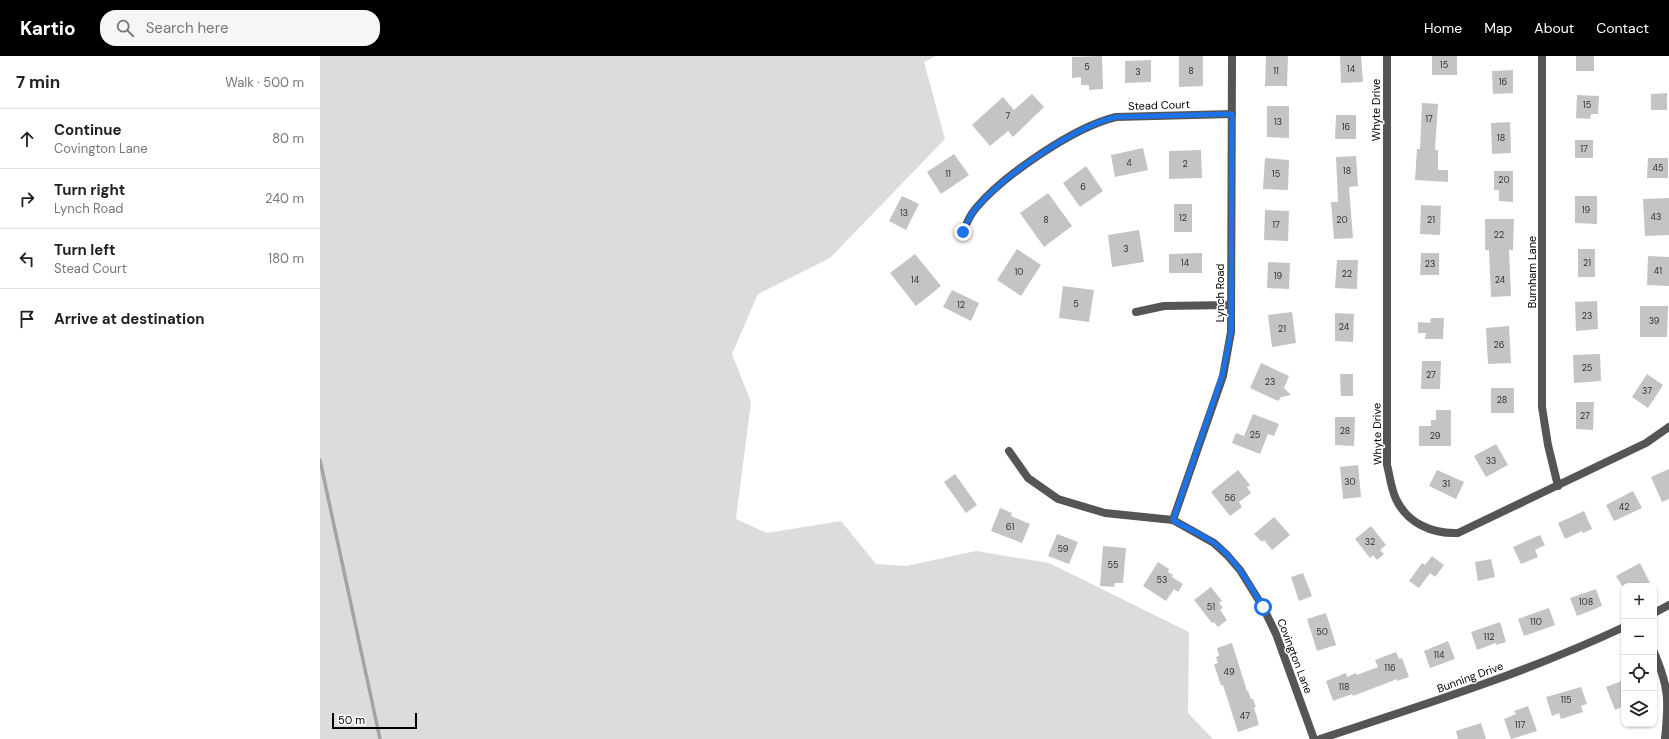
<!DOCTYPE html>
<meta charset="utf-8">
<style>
:root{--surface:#fff;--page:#f6f6f6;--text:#222;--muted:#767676;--line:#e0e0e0;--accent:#000}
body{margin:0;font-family:"DM Sans",sans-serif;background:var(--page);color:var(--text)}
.controls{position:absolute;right:12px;bottom:12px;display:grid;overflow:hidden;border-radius:8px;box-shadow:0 1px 3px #0004}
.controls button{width:36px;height:36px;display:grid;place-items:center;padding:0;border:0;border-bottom:1px solid var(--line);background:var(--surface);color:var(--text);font:20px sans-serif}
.scale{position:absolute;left:12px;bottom:10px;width:85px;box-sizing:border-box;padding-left:4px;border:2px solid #000;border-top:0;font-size:11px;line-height:14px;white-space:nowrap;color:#000;-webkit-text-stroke:3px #fff;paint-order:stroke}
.stop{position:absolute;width:12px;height:12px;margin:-9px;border:3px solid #1a73e8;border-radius:50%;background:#fff}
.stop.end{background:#1a73e8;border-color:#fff;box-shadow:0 1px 4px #0008}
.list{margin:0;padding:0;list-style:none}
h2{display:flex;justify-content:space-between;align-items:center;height:52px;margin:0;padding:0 16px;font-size:17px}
h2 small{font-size:13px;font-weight:400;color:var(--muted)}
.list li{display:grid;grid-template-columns:26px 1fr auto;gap:12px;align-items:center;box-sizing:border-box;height:60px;padding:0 16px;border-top:1px solid var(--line)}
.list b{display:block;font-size:15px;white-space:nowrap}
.list p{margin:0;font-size:13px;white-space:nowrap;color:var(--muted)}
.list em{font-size:13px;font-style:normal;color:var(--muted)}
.icon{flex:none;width:22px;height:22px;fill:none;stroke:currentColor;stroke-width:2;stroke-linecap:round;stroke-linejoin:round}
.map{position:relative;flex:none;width:1349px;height:683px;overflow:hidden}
header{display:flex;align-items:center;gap:24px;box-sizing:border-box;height:56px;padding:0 20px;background:var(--accent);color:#fff}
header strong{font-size:19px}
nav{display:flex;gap:22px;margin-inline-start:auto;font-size:14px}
.search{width:280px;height:36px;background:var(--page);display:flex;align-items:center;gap:10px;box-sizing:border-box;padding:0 14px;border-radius:16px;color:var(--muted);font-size:15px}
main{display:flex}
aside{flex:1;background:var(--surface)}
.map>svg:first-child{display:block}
</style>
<header>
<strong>Kartio</strong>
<div class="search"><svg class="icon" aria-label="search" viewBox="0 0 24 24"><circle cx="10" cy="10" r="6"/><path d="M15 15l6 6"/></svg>Search here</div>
<nav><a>Home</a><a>Map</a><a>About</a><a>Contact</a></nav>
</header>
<main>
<aside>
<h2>7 min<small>Walk · 500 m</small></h2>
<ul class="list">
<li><svg class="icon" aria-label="ahead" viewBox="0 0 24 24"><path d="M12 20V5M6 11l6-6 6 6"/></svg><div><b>Continue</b><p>Covington Lane</p></div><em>80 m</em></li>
<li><svg class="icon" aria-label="right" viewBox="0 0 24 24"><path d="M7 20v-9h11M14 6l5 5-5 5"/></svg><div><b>Turn right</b><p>Lynch Road</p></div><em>240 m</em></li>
<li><svg class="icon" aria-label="left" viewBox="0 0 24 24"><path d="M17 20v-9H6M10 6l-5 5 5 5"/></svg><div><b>Turn left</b><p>Stead Court</p></div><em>180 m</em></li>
<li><svg class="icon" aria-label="arrive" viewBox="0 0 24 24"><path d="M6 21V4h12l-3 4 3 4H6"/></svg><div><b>Arrive at destination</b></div></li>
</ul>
</aside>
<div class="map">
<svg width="1349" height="683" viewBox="0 0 1349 683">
<rect width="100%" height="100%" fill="#fff"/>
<path fill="#dcdcdc" d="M0,0H616L604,6L625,83L510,202L438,238L412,298L431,346L416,463L447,477L521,465L556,508L586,510L656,495L729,507L869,576L868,657L893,683H0Z"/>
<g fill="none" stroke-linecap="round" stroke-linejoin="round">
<path stroke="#a3a3a3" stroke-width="3.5" d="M0,404L60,683"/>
</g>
<g fill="#c4c4c4">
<path d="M782,0L783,33L769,34V29H761V21L752,22V1Z"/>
<path d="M859,0H883V30L859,31Z"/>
<path d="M946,0H968L967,30H945Z"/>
<path d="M1020,0H1041L1043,26L1021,27Z"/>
<rect x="1112" y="0" width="25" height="19"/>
<rect x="1256" y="0" width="18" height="15"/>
<path d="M831,4V26L805,27V5Z"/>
<path d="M1193,14V37L1173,38L1172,15Z"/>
<path d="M1347,37V54H1331V38Z"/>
<path d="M712,38L724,51L693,81L688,75L670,90L652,69L683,41L694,54Z"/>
<path d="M1257,39L1279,40L1278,58H1271L1270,63L1256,62Z"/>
<path d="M1102,47L1118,48L1115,94H1118V114H1128V126L1095,124L1097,93H1100Z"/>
<path d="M947,50H969V82L947,81Z"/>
<path d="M1016,59H1036V83H1015Z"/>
<path d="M1190,66L1191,97L1172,98L1171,67Z"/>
<rect x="1255" y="84" width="18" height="18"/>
<path d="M823,92L828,114L795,121L791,99Z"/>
<path d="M881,94L882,122L849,123V95Z"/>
<path d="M634,98L649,119L621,138L607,116Z"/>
<path d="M1036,100L1038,130L1029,131L1033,182L1014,183L1011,146H1018L1016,101Z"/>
<path d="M945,102L969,104L968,134L943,133Z"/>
<path d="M1328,102H1348V122H1327Z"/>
<path d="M766,110L783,135L760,151L743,127Z"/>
<path d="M1174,115H1193V146L1179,145V134H1174Z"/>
<path d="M728,137L752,170L724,191L700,157Z"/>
<path d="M582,140L599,148L586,174L569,165Z"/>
<path d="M1255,140H1277V168L1255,167Z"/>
<path d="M1349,142V179L1325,180L1323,143Z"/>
<rect x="854" y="148" width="18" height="28"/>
<path d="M1101,149L1121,150L1120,179L1100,178Z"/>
<path d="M945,154L969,155L968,185L944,184Z"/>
<path d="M1165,163H1194L1193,194H1189L1191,240L1171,241L1169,194H1165Z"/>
<path d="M819,174L824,206L792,211L788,179Z"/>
<path d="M697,193L721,209L701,240L677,224Z"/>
<rect x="1258" y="193" width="17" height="28"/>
<path d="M882,197V217H849V198Z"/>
<path d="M1101,197H1119V219H1100Z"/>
<path d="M595,198L621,230L596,250L570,217Z"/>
<path d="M1328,200L1349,201V230L1327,229Z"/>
<path d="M1017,204H1038L1037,233L1015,232Z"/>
<path d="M948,206L970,207L969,233L947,232Z"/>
<path d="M743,230L774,234L769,266L739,262Z"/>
<path d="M632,234L659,247L651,265L623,251Z"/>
<path d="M1277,245L1278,273L1256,275L1255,246Z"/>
<path d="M1320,250H1348L1347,281H1320Z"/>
<path d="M972,256L976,287L952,291L948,259Z"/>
<path d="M1015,257L1034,258L1033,286L1015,285Z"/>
<path d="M1111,262H1124L1123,283H1105L1106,277H1098V266L1110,267Z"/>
<path d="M1189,270L1191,307L1168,308L1166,272Z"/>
<path d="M1280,298L1281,325L1254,327L1253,299Z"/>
<path d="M1102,305H1121L1120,333H1101Z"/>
<path d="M941,307L969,320L964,332L971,339L961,341L958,345L930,332Z"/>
<path d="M1020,318H1033V340H1021Z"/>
<path d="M1327,318L1343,329L1328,352L1312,341Z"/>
<rect x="1171" y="332" width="23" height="25"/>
<path d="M1256,346H1274L1273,374L1256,373Z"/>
<path d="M1116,354H1131V390H1099V370H1111V364H1116Z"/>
<path d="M933,358L959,368L954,380L948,378L940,398L912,387L916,377L924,380Z"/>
<path d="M1015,361H1035L1034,390L1015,389Z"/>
<path d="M1176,388L1188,409L1166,421L1154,400Z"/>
<path d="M1038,409L1041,441L1023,443L1020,411Z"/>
<path d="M1349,413V443L1342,446L1331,421Z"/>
<path d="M918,414L930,429L927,431L931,437L919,446L922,451L910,460L891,436Z"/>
<path d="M1117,414L1144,426L1136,443L1109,430Z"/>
<path d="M635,418L657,449L646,457L624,426Z"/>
<path d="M1313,435L1322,452L1294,465L1286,449Z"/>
<path d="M680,452L692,457L691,460L710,468L702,487L671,475Z"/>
<path d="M1264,455L1272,473L1263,477L1262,475L1245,483L1238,467Z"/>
<path d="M954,461L970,479L952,494L944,484L942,486L934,478Z"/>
<path d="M1051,470L1066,489L1060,494L1064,498L1057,504L1053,499L1050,502L1035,483Z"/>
<path d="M737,478L758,486L749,508L728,500Z"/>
<path d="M1220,479L1225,489L1215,494L1218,501L1201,508L1193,491Z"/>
<path d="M783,490L806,492L803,527H795L794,531L780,530Z"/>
<path d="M1112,500L1124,509L1115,521L1110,517L1099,532L1089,525L1102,507L1105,509Z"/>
<path d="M1171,503L1175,521L1158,525L1155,506Z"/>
<path d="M838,506L849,513L848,516L853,519L852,521L863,528L858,536L854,533L846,545L823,530Z"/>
<path d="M1320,507L1330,527L1324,530H1302L1296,520Z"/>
<path d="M983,517L992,540L979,545L971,521Z"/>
<path d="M891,531L902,545L899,547L903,552L900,554L907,564L898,571L894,566L892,567L874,544Z"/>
<path d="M1276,533L1282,550L1257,560L1250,542Z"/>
<path d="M1229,552L1235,569L1204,580L1198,563Z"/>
<path d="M1006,557L1016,589L997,595L987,563Z"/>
<path d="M1180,566L1186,586L1176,589V587L1157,594L1151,576Z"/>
<path d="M1128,585L1135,603L1110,612L1104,595Z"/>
<path d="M912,587L927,635H928L931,643H933L936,651H934L939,669L918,676L903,629L901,630L894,608L898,607L896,601L899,600L897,592Z"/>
<path d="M1076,596L1079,603L1082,602L1089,621L1077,625V623L1033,640L1032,638L1013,645L1006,625L1026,617L1027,621L1036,617L1037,619L1058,611L1055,604Z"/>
<path d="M1304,624V650L1295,654L1286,631Z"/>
<path d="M1261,631L1267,648L1261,650L1263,656L1241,663L1239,657L1232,660L1226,641Z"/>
<path d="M1208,650L1217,675L1191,683L1184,663L1196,658L1194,655Z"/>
<path d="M1161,667L1166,683H1138L1136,675Z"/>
</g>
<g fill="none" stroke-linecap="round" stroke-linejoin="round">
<g stroke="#555" stroke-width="8">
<path d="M1067,0V409C1070,420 1071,433 1076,443C1087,467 1112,478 1138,477L1326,387L1349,371"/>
<path d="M1222,0V351L1228,389L1238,430"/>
<path d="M643,177C646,168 650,159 656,152C684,119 754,71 796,61L912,58"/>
<path d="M816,256L844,250L911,249"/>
<path d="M689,395L708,422L738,443L785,457L853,464L894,487L907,499L920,514L943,551L956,578L994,683"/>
<path d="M853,464L903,320L911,276L912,0"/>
<path d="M1334,557L1349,549"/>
<path d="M1334,596C1349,631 1349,645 1345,683"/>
<path d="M1000,683C1103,649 1206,617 1304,571"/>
</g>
</g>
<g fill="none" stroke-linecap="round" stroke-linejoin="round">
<path stroke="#1a73e8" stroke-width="5" d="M643,176C646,168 650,159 656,152C684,119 754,71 796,61L912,58L911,276L902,320L853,464C866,472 881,478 894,487C916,503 929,528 943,551"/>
</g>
<g text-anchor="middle" stroke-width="3" stroke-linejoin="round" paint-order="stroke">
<g font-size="9" fill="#313131">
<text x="1124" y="12">15</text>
<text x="767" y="14">5</text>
<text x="1031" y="16">14</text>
<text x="871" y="18">8</text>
<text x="956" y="18">11</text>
<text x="818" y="19">3</text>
<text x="1183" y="29">16</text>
<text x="1267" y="52">15</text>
<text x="688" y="63">7</text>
<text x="1109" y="66">17</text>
<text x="958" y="69">13</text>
<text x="1026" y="74">16</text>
<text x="1181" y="85">18</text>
<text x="1264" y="96">17</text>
<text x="809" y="110">4</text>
<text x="865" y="111">2</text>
<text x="1338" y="115">45</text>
<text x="1027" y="118">18</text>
<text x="628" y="121">11</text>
<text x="956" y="121">15</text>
<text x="1184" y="127">20</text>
<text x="763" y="134">6</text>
<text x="1266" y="157">19</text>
<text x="584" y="160">13</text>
<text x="1336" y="164">43</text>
<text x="863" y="165">12</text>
<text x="726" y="167">8</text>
<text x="1022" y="167">20</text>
<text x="1111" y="167">21</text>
<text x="956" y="172">17</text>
<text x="1179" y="182">22</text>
<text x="806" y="196">3</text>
<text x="865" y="210">14</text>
<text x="1267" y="210">21</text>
<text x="1110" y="211">23</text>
<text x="1338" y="218">41</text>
<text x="699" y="219">10</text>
<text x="1027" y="221">22</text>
<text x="958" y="223">19</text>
<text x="595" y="227">14</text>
<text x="1180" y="227">24</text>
<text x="756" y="251">5</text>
<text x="641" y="252">12</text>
<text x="1267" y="263">23</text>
<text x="1334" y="268">39</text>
<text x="1024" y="274">24</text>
<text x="962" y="276">21</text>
<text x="1179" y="292">26</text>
<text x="1267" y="315">25</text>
<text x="1111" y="322">27</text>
<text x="950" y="329">23</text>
<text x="1327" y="338">37</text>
<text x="1182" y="347">28</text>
<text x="1265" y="363">27</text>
<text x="1025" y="378">28</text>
<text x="935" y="382">25</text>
<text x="1115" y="383">29</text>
<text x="1171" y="408">33</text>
<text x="1030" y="429">30</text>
<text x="1126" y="431">31</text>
<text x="910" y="445">56</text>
<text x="1304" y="454">42</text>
<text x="690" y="474">61</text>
<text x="1050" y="489">32</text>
<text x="743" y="496">59</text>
<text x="793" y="512">55</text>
<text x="842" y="527">53</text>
<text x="1266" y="549">108</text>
<text x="891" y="554">51</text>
<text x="1216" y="569">110</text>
<text x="1002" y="579">50</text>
<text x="1169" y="584">112</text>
<text x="1119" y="602">114</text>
<text x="1070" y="615">116</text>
<text x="909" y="619">49</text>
<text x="1024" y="634">118</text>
<text x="1246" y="647">115</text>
<text x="925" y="663">47</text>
<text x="1200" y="672">117</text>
</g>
<g font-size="11" fill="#000" stroke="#fff">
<text transform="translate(839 49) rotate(-2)" y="4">Stead Court</text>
<text transform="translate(1056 54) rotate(-90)" y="4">Whyte Drive</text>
<text transform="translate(1212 216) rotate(-90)" y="4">Burnham Lane</text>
<text transform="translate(900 237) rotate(-90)" y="4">Lynch Road</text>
<text transform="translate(1057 378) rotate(-91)" y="4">Whyte Drive</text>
<text transform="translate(975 600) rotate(69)" y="4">Covington Lane</text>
<text transform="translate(1150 621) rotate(-20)" y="4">Bunning Drive</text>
</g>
</g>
</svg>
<div class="controls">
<button>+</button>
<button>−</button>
<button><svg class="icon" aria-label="locate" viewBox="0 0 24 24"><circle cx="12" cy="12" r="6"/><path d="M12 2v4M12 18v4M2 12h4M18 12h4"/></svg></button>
<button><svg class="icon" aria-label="layers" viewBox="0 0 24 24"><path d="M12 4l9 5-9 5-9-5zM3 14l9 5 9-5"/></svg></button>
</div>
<div class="scale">50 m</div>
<div class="stop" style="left:943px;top:551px"></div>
<div class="stop end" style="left:643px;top:176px"></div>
</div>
</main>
